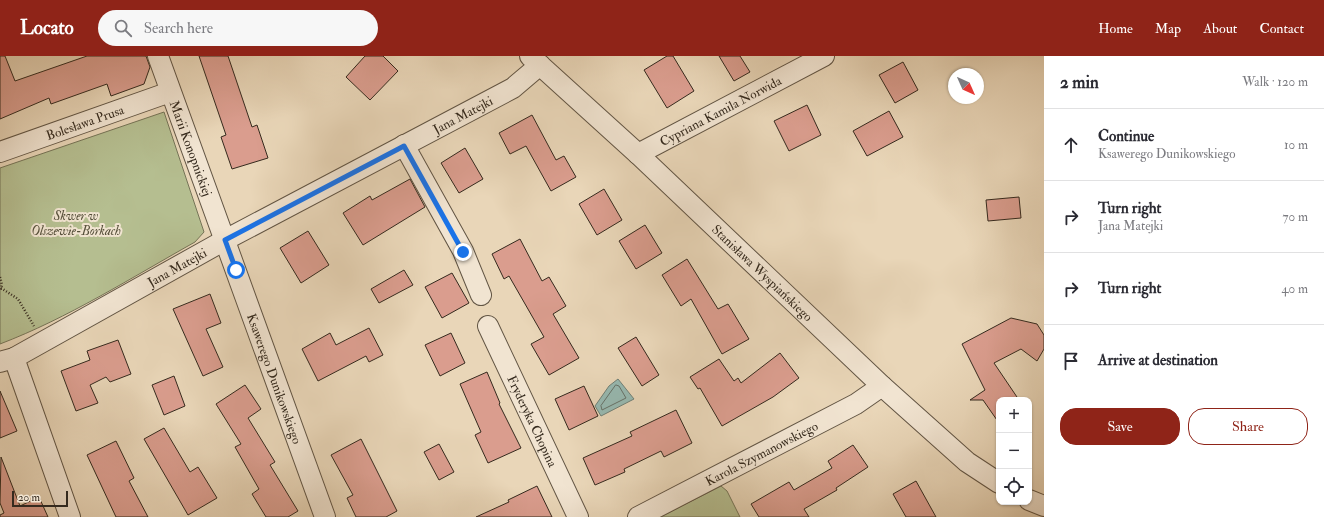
<!DOCTYPE html>
<meta charset="utf-8">
<style>
:root{--surface:#fff;--page:#f7f7f7;--text:#2b2b33;--muted:#7c7c81;--line:#e1e1e2;--accent:#8f2418}
body{margin:0;font-family:"IM FELL Double Pica",serif;background:var(--page);color:var(--text)}
.controls{position:absolute;right:12px;bottom:12px;display:grid;overflow:hidden;border-radius:8px;box-shadow:0 1px 3px #0004}
.controls button{width:36px;height:36px;display:grid;place-items:center;padding:0;border:0;border-bottom:1px solid var(--line);background:var(--surface);color:var(--text);font:20px sans-serif}
.compass{position:absolute;left:948px;top:12px;width:36px;height:36px;border-radius:50%;background:var(--surface);box-shadow:0 1px 3px #0004;rotate:135deg}
.scale{position:absolute;left:12px;bottom:10px;width:56px;box-sizing:border-box;padding-left:4px;border:2px solid #352a1e;border-top:0;font-size:11px;line-height:14px;white-space:nowrap;color:#352a1e;-webkit-text-stroke:3px #f1e4d1;paint-order:stroke}
.stop{position:absolute;width:12px;height:12px;margin:-9px;border:3px solid #1a73e8;border-radius:50%;background:#fff}
.stop.end{background:#1a73e8;border-color:#fff;box-shadow:0 1px 4px #0008}
.list{margin:0;padding:0;list-style:none}
h2{display:flex;justify-content:space-between;align-items:center;height:52px;margin:0;padding:0 16px;font-size:17px}
h2 small{font-size:13px;font-weight:400;color:var(--muted)}
.list li{display:grid;grid-template-columns:26px 1fr auto;gap:12px;align-items:center;box-sizing:border-box;height:72px;padding:0 16px;border-top:1px solid var(--line)}
.list b{display:block;font-size:15px;white-space:nowrap}
.list p{margin:0;font-size:13px;white-space:nowrap;color:var(--muted)}
.list em{font-size:13px;font-style:normal;color:var(--muted)}
.actions{display:flex;gap:8px;padding:12px 16px}
.actions a{flex:1;padding:9px 0;border:1px solid var(--accent);border-radius:16px;text-align:center;font-size:14px;color:var(--accent)}
.actions .main{background:var(--accent);color:#fff}
.icon{flex:none;width:22px;height:22px;fill:none;stroke:currentColor;stroke-width:2;stroke-linecap:round;stroke-linejoin:round}
.map{position:relative;flex:none;width:1044px;height:461px;overflow:hidden}
header{display:flex;align-items:center;gap:24px;box-sizing:border-box;height:56px;padding:0 20px;background:var(--accent);color:#fff}
header strong{font-size:19px}
nav{display:flex;gap:22px;margin-inline-start:auto;font-size:14px}
.search{width:280px;height:36px;background:var(--page);display:flex;align-items:center;gap:10px;box-sizing:border-box;padding:0 14px;border-radius:22px;color:var(--muted);font-size:15px}
main{display:flex}
aside{flex:1;background:var(--surface)}
.map>svg:first-child{display:block}
</style>
<header>
<strong>Locato</strong>
<div class="search"><svg class="icon" aria-label="search" viewBox="0 0 24 24"><circle cx="10" cy="10" r="6"/><path d="M15 15l6 6"/></svg>Search here</div>
<nav><a>Home</a><a>Map</a><a>About</a><a>Contact</a></nav>
</header>
<main>
<div class="map">
<svg width="1044" height="461" viewBox="0 0 1044 461">
<rect width="100%" height="100%" fill="#e9d6b8"/>
<filter id="stains"><feTurbulence type="fractalNoise" baseFrequency=".005" numOctaves="4"/><feColorMatrix values="0 0 0 0 .2 0 0 0 0 .09 0 0 0 0 .02 0 0 0 .5 -.17"/></filter>
<radialGradient id="worn" r=".72"><stop offset=".6" stop-color="#630" stop-opacity="0"/><stop offset="1" stop-color="#630" stop-opacity=".3"/></radialGradient>
<g fill="#b5be90" stroke="#757457">
<path d="M164,56L204,176L195,186C131,222 68,262 0,288V112Z"/>
<path d="M721,430L727,435L740,461H660Z"/>
</g>
<path fill="#97b9b1" stroke="#708076" d="M618,323L634,343L601,360L595,350L609,330Z"/>
<g fill="none" stroke-linecap="round" stroke-linejoin="round">
<path stroke="#667268" stroke-width="1" d="M616,329L619,330L626,342L602,354L601,350Z"/>
</g>
<g fill="#da9d8e" stroke="#352a1e">
<path d="M0,0H5L15,25L87,0H146L150,11L144,28L111,40L107,28L51,48L49,42L0,63Z"/>
<path d="M199,0H228L252,71L257,69L268,102L232,113L221,81L226,79Z"/>
<path d="M365,0H383L398,15L370,44L346,21Z"/>
<path d="M667,0H673L694,35L667,52L644,14Z"/>
<path d="M719,0H740L750,16L734,25Z"/>
<path d="M903,6L918,34L895,47L879,19Z"/>
<path d="M807,49L821,79L789,95L774,65Z"/>
<path d="M889,55L903,81L867,100L853,75Z"/>
<path d="M532,59L556,104L564,100L576,121L551,135L526,90L510,98L499,77Z"/>
<path d="M465,92L483,123L459,137L441,107Z"/>
<path d="M410,123L425,151L363,189L343,157L370,140L372,144Z"/>
<path d="M604,133L622,164L597,179L579,148Z"/>
<path d="M1019,141L1021,162L988,165L986,144Z"/>
<path d="M645,169L662,197L636,213L619,185Z"/>
<path d="M308,175L329,209L301,227L280,192Z"/>
<path d="M520,183L542,225L549,221L566,250L553,258L579,302L549,319L531,288L544,281L509,220L504,223L492,198Z"/>
<path d="M687,203L718,253L728,248L749,283L722,298L691,243L681,250L662,219Z"/>
<path d="M404,214L413,229L379,247L371,233Z"/>
<path d="M452,217L469,247L442,262L425,231Z"/>
<path d="M210,238L221,267L206,273L223,311L203,320L173,253Z"/>
<path d="M1011,262L1037,268L1044,279V293L1037,305L1021,293L994,307L1019,344H999V367L983,344H970L985,334L962,288Z"/>
<path d="M369,272L383,299L369,306L366,300L318,325L302,293L330,277L336,289Z"/>
<path d="M451,277L465,307L440,320L425,289Z"/>
<path d="M636,281L659,319L642,330L618,292Z"/>
<path d="M118,284L131,318L110,326L106,321L90,329L98,347L76,355L61,315L90,304L87,295Z"/>
<path d="M780,297L799,322L773,341L722,370L700,332L698,333L690,321L719,303L734,325L738,322L741,327Z"/>
<path d="M487,316L500,347L499,348L521,392L488,407L475,379L481,376L460,328Z"/>
<path d="M174,320L185,350L164,359L152,329Z"/>
<path d="M245,329L261,353L248,362L275,406L270,409L298,455L288,461H266L252,438L259,433L235,391L241,388L216,348Z"/>
<path d="M584,330L598,360L569,374L555,343Z"/>
<path d="M0,335L17,375L0,382Z"/>
<path d="M676,354L692,387L664,401L661,395L624,413L625,416L595,429L583,402L632,380L630,376Z"/>
<path d="M164,372L190,416L198,411L217,442L188,459L144,383Z"/>
<path d="M361,383L397,455L386,461H356L347,442L353,439L331,399Z"/>
<path d="M116,385L134,422L129,425L148,461H116L87,399Z"/>
<path d="M439,388L454,416L439,424L424,396Z"/>
<path d="M853,389L868,411L836,432L837,434L804,453L809,461H759L751,448L789,426L794,434L832,412L828,405Z"/>
<path d="M1,401L20,450L39,441L48,461H0V459L4,457L0,447Z"/>
<path d="M916,425L936,461H906L893,438Z"/>
<path d="M537,430L552,461H476L509,446L508,444Z"/>
</g>
<g fill="none" stroke-linecap="round" stroke-linejoin="round">
<g stroke="#625544" stroke-width="22">
<g id="minor">
<path id="s1" d="M158,0L325,461"/>
<path id="s2" d="M530,0L638,98L882,330L967,406L999,427"/>
<path d="M404,89L463,195L481,239"/>
<path id="s3" d="M0,96L170,36"/>
<path id="s4" d="M638,98L824,0"/>
<path id="s5" d="M488,270L578,461"/>
<path d="M14,302L70,461"/>
<path id="s6" d="M0,306L14,302L225,184L513,32L540,9"/>
<path d="M1029,444L1044,450"/>
<path id="s7" d="M638,461L856,348L882,330"/>
</g>
</g>
<g stroke="#352a1e" stroke-width="2.5" stroke-dasharray="1 2" stroke-linecap="butt">
<path d="M0,221L2,229L0,235"/>
<path d="M1,232L18,243L34,270"/>
</g>
<use href="#minor" stroke="#f1e4d1" stroke-width="20"/>
</g>
<g fill="none" stroke-linecap="round" stroke-linejoin="round">
<path stroke="#1a73e8" stroke-width="5" d="M236,214L225,184L404,90L463,196"/>
</g>
<g text-anchor="middle" stroke-width="4" stroke-linejoin="round" paint-order="stroke">
<g font-size="13" fill="#352a1e" stroke="#f1e4d1">
<text dy="5" stroke="none"><textPath href="#s4" startOffset="93">Cypriana Kamila Norwida</textPath></text>
<text dy="5" stroke="none"><textPath href="#s6" startOffset="525">Jana Matejki</textPath></text>
<text dy="5" stroke="none"><textPath href="#s3" startOffset="90">Bolesława Prusa</textPath></text>
<text dy="5" stroke="none"><textPath href="#s1" startOffset="98">Marii Konopnickiej</textPath></text>
<text dy="5" stroke="none"><textPath href="#s6" startOffset="201">Jana Matejki</textPath></text>
<text dy="5" stroke="none"><textPath href="#s2" startOffset="318">Stanisława Wyspiańskiego</textPath></text>
<text dy="5" stroke="none"><textPath href="#s1" startOffset="343">Ksawerego Dunikowskiego</textPath></text>
<text dy="5" stroke="none"><textPath href="#s5" startOffset="105">Fryderyka Chopina</textPath></text>
<text dy="5" stroke="none"><textPath href="#s7" startOffset="139">Karola Szymanowskiego</textPath></text>
</g>
<g font-size="13" font-style="italic" fill="#554f3a" stroke="#f1e4d1">
<text x="76" y="164">Skwer w<tspan x="76" dy="15">Olszewie-Borkach</tspan></text>
</g>
</g>
<rect width="100%" height="100%" filter="url(#stains)"/>
<rect width="100%" height="100%" fill="url(#worn)"/>
</svg>
<div class="controls">
<button>+</button>
<button>−</button>
<button><svg class="icon" aria-label="locate" viewBox="0 0 24 24"><circle cx="12" cy="12" r="6"/><path d="M12 2v4M12 18v4M2 12h4M18 12h4"/></svg></button>
</div>
<svg class="compass" viewBox="-18 -18 36 36"><path d="M0-13l5 13h-10z" fill="#e53935"/><path d="M0 13l5-13h-10z" fill="#7c7c81"/></svg>
<div class="scale">20 m</div>
<div class="stop" style="left:236px;top:214px"></div>
<div class="stop end" style="left:463px;top:196px"></div>
</div>
<aside>
<h2>2 min<small>Walk · 120 m</small></h2>
<ul class="list">
<li><svg class="icon" aria-label="ahead" viewBox="0 0 24 24"><path d="M12 20V5M6 11l6-6 6 6"/></svg><div><b>Continue</b><p>Ksawerego Dunikowskiego</p></div><em>10 m</em></li>
<li><svg class="icon" aria-label="right" viewBox="0 0 24 24"><path d="M7 20v-9h11M14 6l5 5-5 5"/></svg><div><b>Turn right</b><p>Jana Matejki</p></div><em>70 m</em></li>
<li><svg class="icon" aria-label="right" viewBox="0 0 24 24"><path d="M7 20v-9h11M14 6l5 5-5 5"/></svg><div><b>Turn right</b></div><em>40 m</em></li>
<li><svg class="icon" aria-label="arrive" viewBox="0 0 24 24"><path d="M6 21V4h12l-3 4 3 4H6"/></svg><div><b>Arrive at destination</b></div></li>
</ul>
<div class="actions"><a class="main">Save</a><a>Share</a></div>
</aside>
</main>
